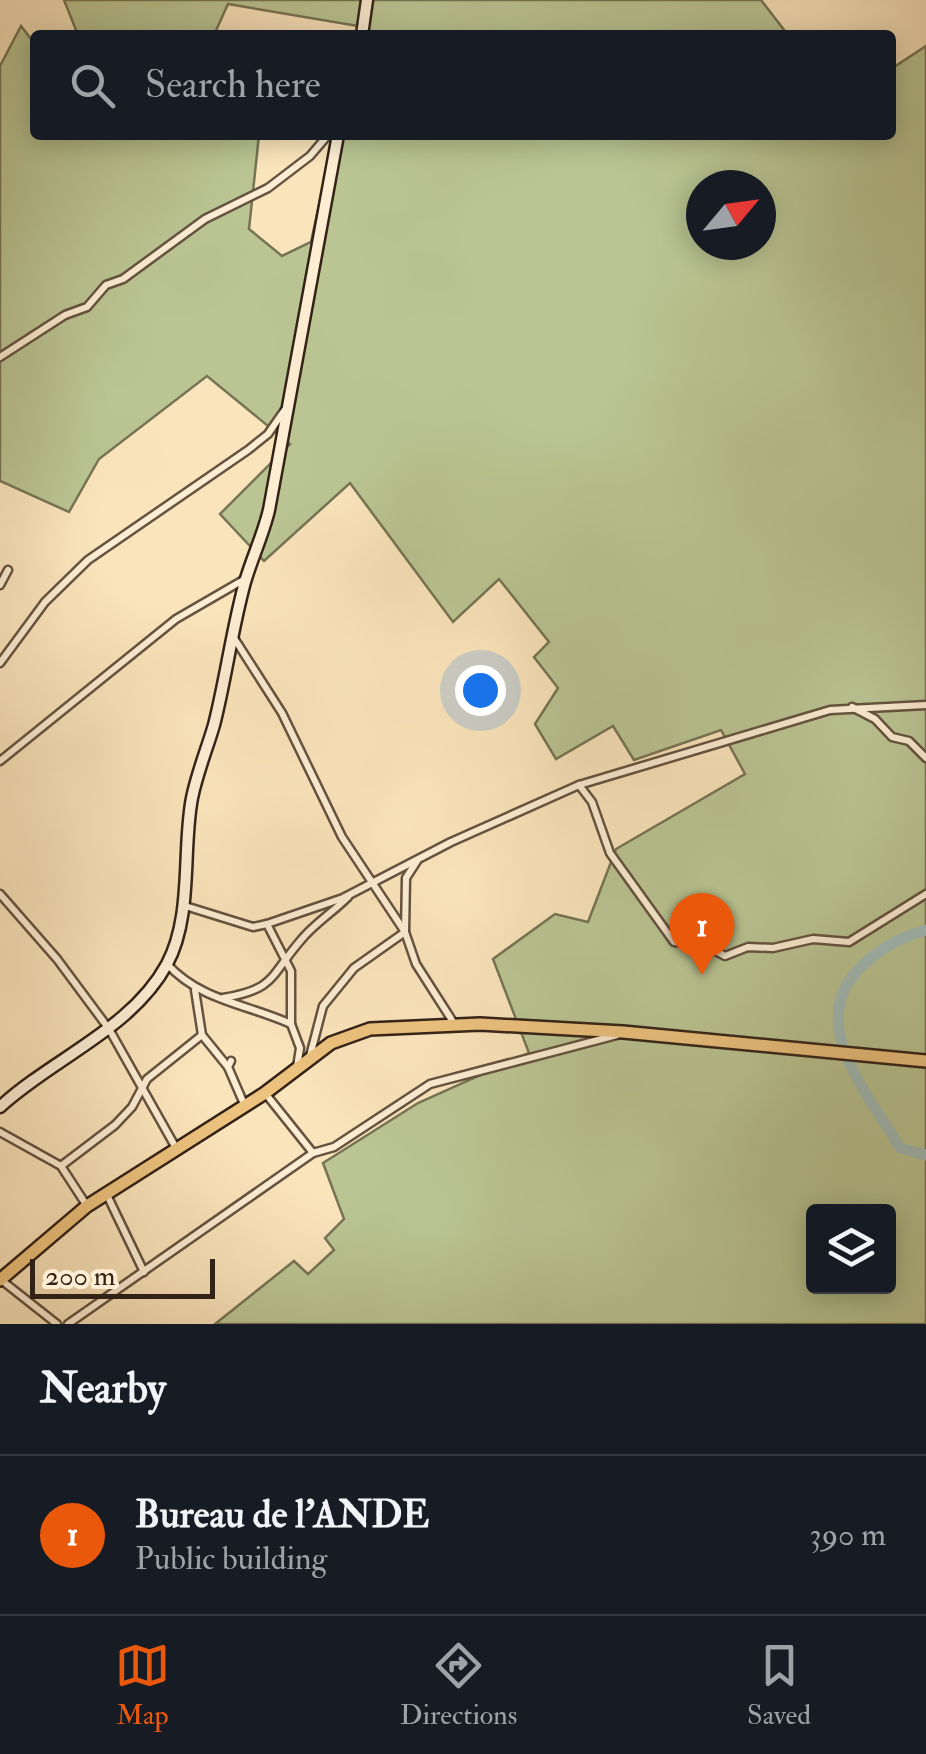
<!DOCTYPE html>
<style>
:root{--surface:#171b24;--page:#20242c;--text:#f1f3f6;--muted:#9ea1a6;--line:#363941;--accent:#ea580c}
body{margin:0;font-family:"IM FELL Double Pica",serif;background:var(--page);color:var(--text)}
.controls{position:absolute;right:30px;bottom:30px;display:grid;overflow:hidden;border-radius:10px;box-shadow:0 5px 25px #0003}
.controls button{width:90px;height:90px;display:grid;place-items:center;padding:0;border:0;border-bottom:2px solid var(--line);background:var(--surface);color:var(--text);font:50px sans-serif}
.compass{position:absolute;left:686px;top:170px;width:90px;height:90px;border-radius:50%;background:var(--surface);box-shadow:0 5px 25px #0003;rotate:61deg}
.scale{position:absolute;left:30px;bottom:25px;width:185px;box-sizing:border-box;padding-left:10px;border:5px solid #332317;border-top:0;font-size:28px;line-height:35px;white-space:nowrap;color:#332317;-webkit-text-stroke:8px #fcedd3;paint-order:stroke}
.you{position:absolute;left:480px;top:690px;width:35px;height:35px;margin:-25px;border:8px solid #fff;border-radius:50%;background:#1a73e8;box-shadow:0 0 0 15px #1a73e833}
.badge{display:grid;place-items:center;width:65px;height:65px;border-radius:50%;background:var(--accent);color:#fff;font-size:32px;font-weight:700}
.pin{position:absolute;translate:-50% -82px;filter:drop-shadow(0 2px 5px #0008)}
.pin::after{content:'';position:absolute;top:52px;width:35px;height:30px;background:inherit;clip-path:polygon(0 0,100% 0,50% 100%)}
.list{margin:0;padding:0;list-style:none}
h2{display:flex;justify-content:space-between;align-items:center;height:130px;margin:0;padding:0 40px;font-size:42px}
h2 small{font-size:32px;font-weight:400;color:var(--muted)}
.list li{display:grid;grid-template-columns:65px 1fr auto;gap:30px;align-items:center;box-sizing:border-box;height:160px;padding:0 40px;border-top:2px solid var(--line)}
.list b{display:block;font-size:38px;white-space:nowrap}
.list p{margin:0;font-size:32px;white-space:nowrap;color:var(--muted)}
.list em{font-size:32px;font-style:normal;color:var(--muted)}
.icon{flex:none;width:55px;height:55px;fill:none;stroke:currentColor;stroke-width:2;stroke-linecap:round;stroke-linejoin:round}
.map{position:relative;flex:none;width:926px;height:1324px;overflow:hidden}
.search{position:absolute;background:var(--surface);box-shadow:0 5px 25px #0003;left:30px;right:30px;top:30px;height:110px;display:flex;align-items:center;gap:25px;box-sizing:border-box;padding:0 35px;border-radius:10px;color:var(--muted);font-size:38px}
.sheet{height:290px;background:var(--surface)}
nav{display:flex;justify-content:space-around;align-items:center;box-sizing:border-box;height:140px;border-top:2px solid var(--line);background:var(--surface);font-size:28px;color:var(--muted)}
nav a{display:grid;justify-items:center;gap:5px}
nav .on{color:var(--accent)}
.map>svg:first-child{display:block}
</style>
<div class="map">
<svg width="926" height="1324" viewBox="0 0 926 1324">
<rect width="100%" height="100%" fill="#fae4bb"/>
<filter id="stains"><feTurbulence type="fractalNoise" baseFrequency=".002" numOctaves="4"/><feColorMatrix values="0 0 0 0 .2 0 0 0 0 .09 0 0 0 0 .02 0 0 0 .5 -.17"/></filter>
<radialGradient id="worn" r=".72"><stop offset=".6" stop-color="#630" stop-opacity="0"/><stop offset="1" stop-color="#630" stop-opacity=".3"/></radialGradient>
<g fill="#bac593" stroke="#767455" stroke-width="2.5" fill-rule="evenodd">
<path d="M64,0H761L788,35H356L358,26L228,4L214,35H78Z"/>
<path d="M21,26L35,44V135H259L249,229L282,256L311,242L334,135H891V69L926,46V1324H215L294,1261L308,1274L334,1250L325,1238L344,1219L323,1163L418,1103L529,1053L493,959L555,914L588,922L616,849L745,774L721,730L634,760L613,726L556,759L535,724L558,688L534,657L549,642L499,579L453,622L350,483L264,561L220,514L290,444L207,376L99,459L69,512L0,481V66ZM701,185H761V245H701ZM814,1212H888V1286H814Z"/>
</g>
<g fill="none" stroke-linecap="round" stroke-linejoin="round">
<path stroke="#a1bdb9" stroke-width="11" d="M926,930C899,938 879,949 860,968C804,1023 870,1096 900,1148L926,1155"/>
<g stroke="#655340" stroke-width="11">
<g id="street">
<path d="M0,357L65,315L87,307L106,285L123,279L205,219L268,188L310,156L328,135"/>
<path d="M0,585L8,570"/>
<path d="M234,638L282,713L342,837L405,932L416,964L455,1025"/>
<path d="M0,663L45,602L88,560L248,450L268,434L284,411"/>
<path d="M852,707L875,719L892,737L909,741L926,758"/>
<path d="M0,761L176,619L245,579"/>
<path d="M579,785L592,802L610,853L674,942L705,945L725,956L748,947L773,948L813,939L849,942L926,894"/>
<path d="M0,894L57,959L109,1029L176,1148"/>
<path d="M182,905L253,927L267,924L343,898L451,842L579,785L830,710L926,705"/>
<path d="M267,924L291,971V1024L300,1048L297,1067"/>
<path d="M167,964C201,1001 247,1004 291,1024"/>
<path d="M223,998C276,989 269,977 301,940C314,924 333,912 348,897"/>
<path d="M202,1035L228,1067"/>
<path d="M310,1056L323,1006L354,968L405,932L406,878L417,861"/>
<path d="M231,1061L228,1067L244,1104"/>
<path d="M265,1093L313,1153"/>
<path d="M0,1132L61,1166L87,1206"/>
<path d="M61,1166L115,1125L132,1107L147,1079L202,1035L195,990"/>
<path d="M107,1195L144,1272"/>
<path d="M0,1279L57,1324"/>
<path d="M68,1324L313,1153L334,1147L430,1084L617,1035"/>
</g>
</g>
<g stroke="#332317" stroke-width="15">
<g id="secondary">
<path d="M362,35L367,0"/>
<path d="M0,1107C53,1058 132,1029 167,964C193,916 182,849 192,798C197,773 207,749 214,725C226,678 232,629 245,582C252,558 263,535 269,510L338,135"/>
</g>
</g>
<g stroke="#332317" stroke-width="16">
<path id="primary" d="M0,1280L87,1206L265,1093L331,1043L370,1029L480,1024L623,1032L926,1061"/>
</g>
<use href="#street" stroke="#fcedd3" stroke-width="6"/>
<use href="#secondary" stroke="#fcedd3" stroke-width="10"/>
<use href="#primary" stroke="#edc27e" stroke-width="11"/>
</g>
<rect width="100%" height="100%" filter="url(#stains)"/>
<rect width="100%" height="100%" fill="url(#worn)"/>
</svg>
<div class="controls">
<button><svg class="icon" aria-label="layers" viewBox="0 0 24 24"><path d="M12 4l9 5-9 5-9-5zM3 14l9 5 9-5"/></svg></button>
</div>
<svg class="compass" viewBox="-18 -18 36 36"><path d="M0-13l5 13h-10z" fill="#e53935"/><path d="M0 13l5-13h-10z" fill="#9ea1a6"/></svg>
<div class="scale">200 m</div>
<div class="you"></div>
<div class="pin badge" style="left:702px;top:975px">1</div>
<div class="search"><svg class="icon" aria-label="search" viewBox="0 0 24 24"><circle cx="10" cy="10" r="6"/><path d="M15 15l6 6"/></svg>Search here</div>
</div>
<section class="sheet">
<h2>Nearby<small></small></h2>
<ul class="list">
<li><span class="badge">1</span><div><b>Bureau de l'ANDE</b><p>Public building</p></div><em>390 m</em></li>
</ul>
</section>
<nav>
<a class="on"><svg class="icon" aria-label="map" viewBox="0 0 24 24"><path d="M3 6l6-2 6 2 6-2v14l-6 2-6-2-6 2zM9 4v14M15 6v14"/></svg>Map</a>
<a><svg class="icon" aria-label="directions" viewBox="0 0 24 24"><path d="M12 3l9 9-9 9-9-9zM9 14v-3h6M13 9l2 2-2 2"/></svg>Directions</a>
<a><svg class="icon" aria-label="saved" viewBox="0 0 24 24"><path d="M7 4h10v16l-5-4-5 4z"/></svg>Saved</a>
</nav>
